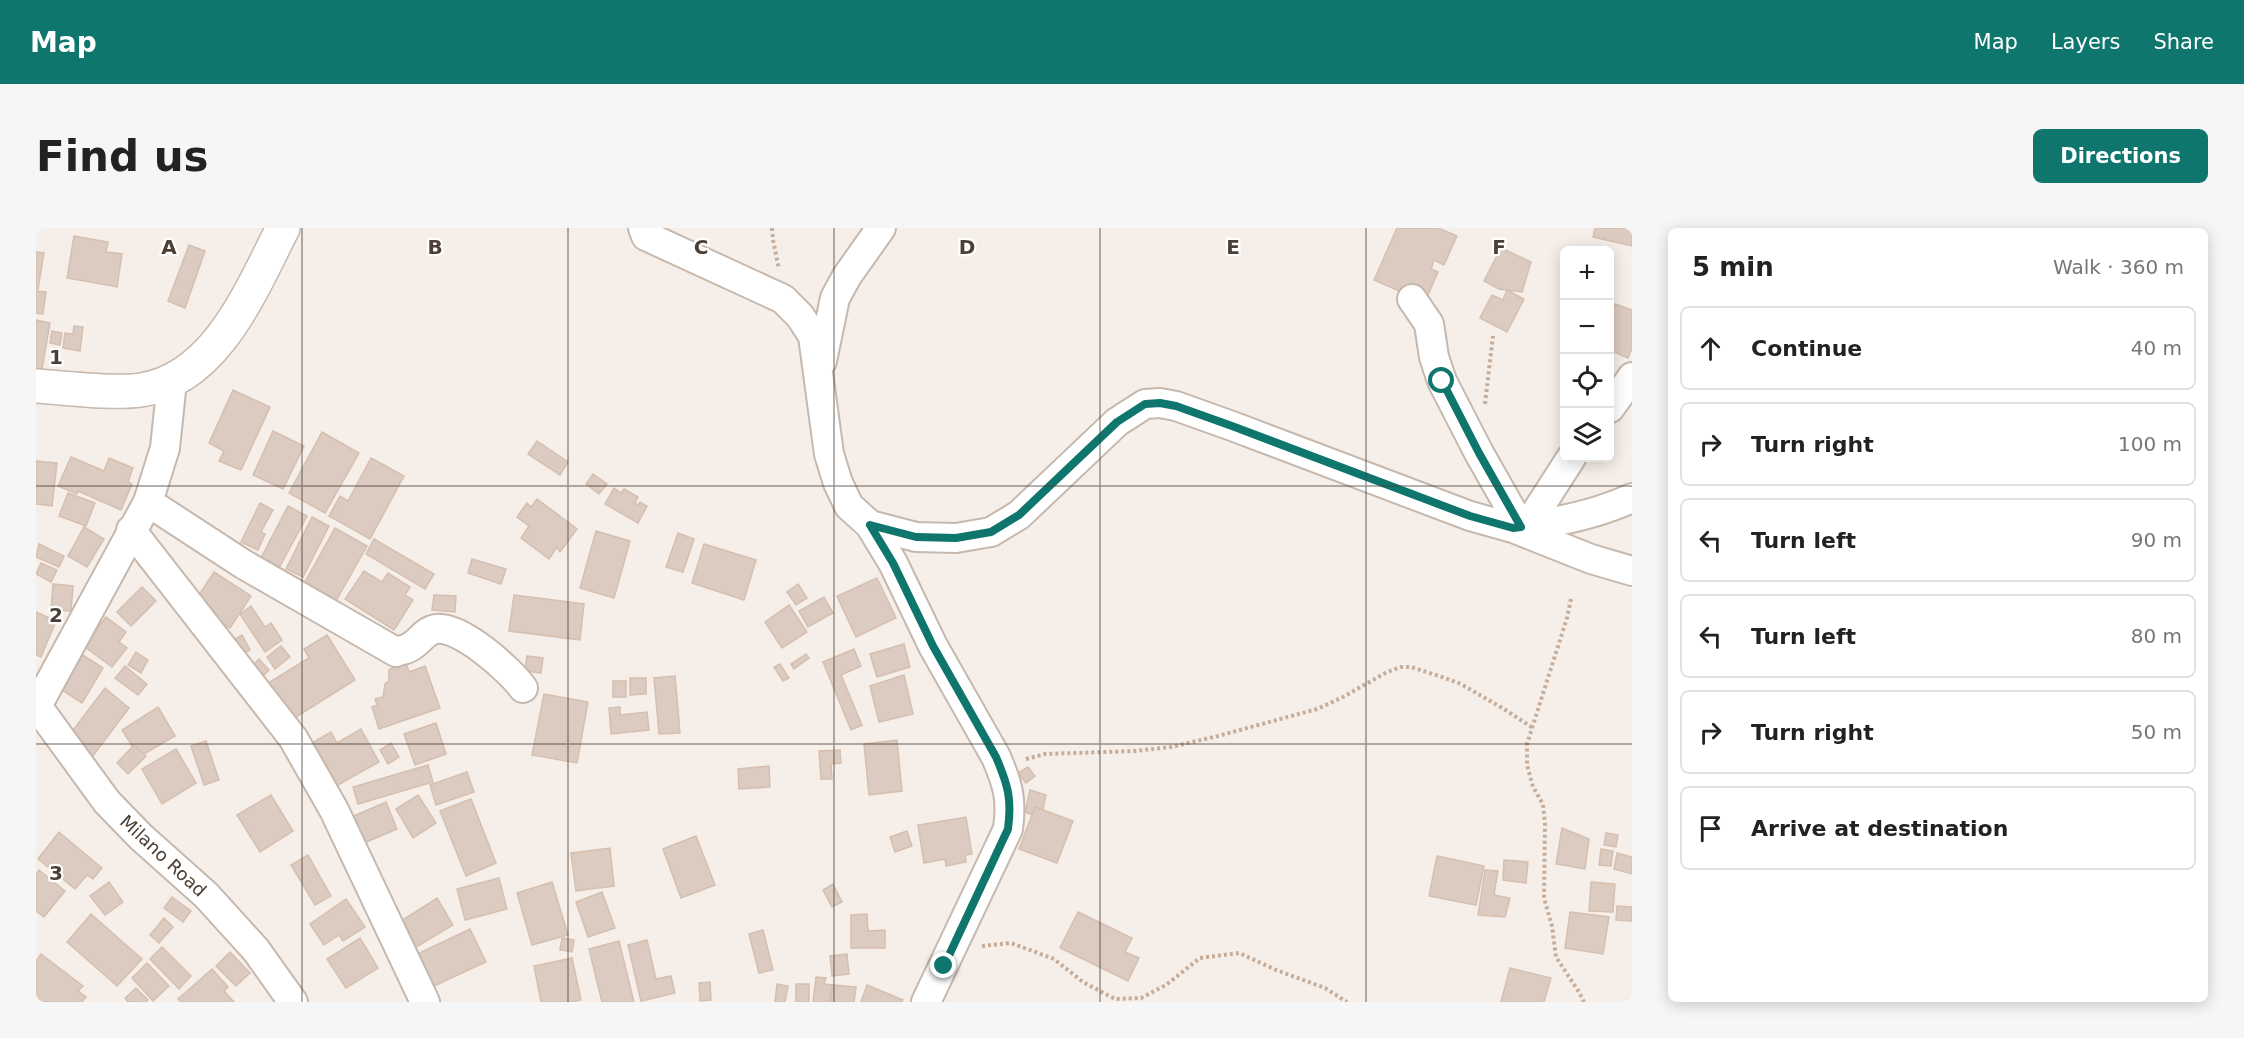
<!DOCTYPE html>
<meta charset="utf-8">
<style>
:root{--surface:#fff;--page:#f6f6f6;--text:#222;--muted:#767676;--line:#e0e0e0;--accent:#0f766e}
body{margin:0;font-family:"DejaVu Sans",sans-serif;background:var(--page);color:var(--text)}
.controls{position:absolute;right:18px;top:18px;display:grid;overflow:hidden;border-radius:9px;box-shadow:0 3px 15px #0003}
.controls button{width:54px;height:54px;display:grid;place-items:center;padding:0;border:0;border-bottom:2px solid var(--line);background:var(--surface);color:var(--text);font:30px sans-serif}
.stop{position:absolute;width:18px;height:18px;margin:-14px;border:4px solid #0f766e;border-radius:50%;background:#fff}
.stop.end{background:#0f766e;border-color:#fff;box-shadow:0 2px 6px #0008}
.list{margin:0;padding:0;list-style:none}
h2{display:flex;justify-content:space-between;align-items:center;height:78px;margin:0;padding:0 24px;font-size:26px}
h2 small{font-size:20px;font-weight:400;color:var(--muted)}
.list li{display:grid;grid-template-columns:39px 1fr auto;gap:18px;align-items:center;box-sizing:border-box;height:84px;margin:0 12px 12px;padding:0 12px;border:2px solid var(--line);border-radius:9px}
.list b{display:block;font-size:22px;white-space:nowrap}
.list em{font-size:20px;font-style:normal;color:var(--muted)}
.icon{flex:none;width:33px;height:33px;fill:none;stroke:currentColor;stroke-width:2;stroke-linecap:round;stroke-linejoin:round}
.map{position:relative;flex:none;width:1596px;height:774px;overflow:hidden;border-radius:9px}
header{display:flex;align-items:center;gap:36px;box-sizing:border-box;height:84px;padding:0 30px;background:var(--accent);color:#fff}
header strong{font-size:28px}
nav{display:flex;gap:33px;margin-inline-start:auto;font-size:21px}
.intro{display:flex;align-items:center;justify-content:space-between;box-sizing:border-box;height:144px;padding:0 36px}
h1{margin:0;font-size:42px}
.button{padding:15px 27px;border-radius:9px;background:var(--accent);color:#fff;font-size:21px;font-weight:700}
main{display:flex;gap:36px;padding:0 36px}
aside{flex:1;background:var(--surface);border-radius:9px;box-shadow:0 3px 15px #0003}
.map>svg:first-child{display:block}
</style>
<header>
<strong>Map</strong>
<nav><a>Map</a><a>Layers</a><a>Share</a></nav>
</header>
<div class="intro"><h1>Find us</h1><a class="button">Directions</a></div>
<main>
<div class="map">
<svg width="1596" height="774" viewBox="0 0 1596 774">
<rect width="100%" height="100%" fill="#f6efe9"/>
<g fill="#dccbc0" stroke="#d5bfaf" stroke-width="1.5">
<path d="M1361,0H1402L1421,8L1408,37L1398,32L1395,41L1402,44L1389,74L1338,52Z"/>
<path d="M1559,0H1596V18L1557,9Z"/>
<path d="M38,8L72,14L70,24L86,26L81,59L31,50Z"/>
<path d="M153,17L169,23L149,80L132,73Z"/>
<path d="M1465,20L1495,34L1486,64L1463,61L1448,53Z"/>
<path d="M0,24L8,25L2,61H0Z"/>
<path d="M1471,62L1488,71L1471,104L1444,90L1456,67L1467,72Z"/>
<path d="M0,63L10,64L7,86L0,85Z"/>
<path d="M1579,76L1596,82V120L1592,130L1574,122V91Z"/>
<path d="M0,92L14,95L6,141L0,140Z"/>
<path d="M38,98L47,99L44,123L27,120L29,105L37,106Z"/>
<path d="M16,103L26,105L24,117L14,115Z"/>
<path d="M197,162L234,179L205,242L183,233L188,223L173,215Z"/>
<path d="M237,203L268,218L247,261L217,247Z"/>
<path d="M286,204L323,225L289,285L253,265Z"/>
<path d="M501,213L532,234L524,247L492,226Z"/>
<path d="M35,229L68,243L73,230L97,240L92,254L96,256L85,282L42,263L41,266L22,258Z"/>
<path d="M335,230L368,248L334,311L293,288L304,268L312,273Z"/>
<path d="M0,233L21,235L16,278L0,276Z"/>
<path d="M557,246L571,256L563,266L550,256Z"/>
<path d="M578,260L585,265L588,261L602,269L599,275L602,277L604,274L611,278L602,295L569,276Z"/>
<path d="M32,265L59,275L50,298L23,288Z"/>
<path d="M501,271L541,301L524,324L521,319L513,331L485,310L493,298L481,289L491,275L495,279Z"/>
<path d="M224,275L237,282L225,304L229,306L222,322L205,314Z"/>
<path d="M252,278L271,288L243,340L225,330Z"/>
<path d="M276,289L293,298L267,349L250,341Z"/>
<path d="M48,299L68,311L51,339L32,328Z"/>
<path d="M299,300L331,318L296,380L264,363Z"/>
<path d="M560,303L594,313L578,370L544,360Z"/>
<path d="M642,305L658,311L647,344L630,339Z"/>
<path d="M338,311L398,346L389,361L330,326Z"/>
<path d="M3,316L28,328L23,339L0,329Z"/>
<path d="M668,316L720,332L708,372L656,355Z"/>
<path d="M436,331L470,341L465,356L432,345Z"/>
<path d="M5,335L21,342L15,354L0,346Z"/>
<path d="M328,343L346,354L352,345L374,359L369,367L377,372L358,402L309,371Z"/>
<path d="M178,344L215,368L194,400L157,376Z"/>
<path d="M841,350L860,390L820,409L801,368Z"/>
<path d="M17,356L37,358L35,383L15,382Z"/>
<path d="M762,356L771,370L760,377L751,364Z"/>
<path d="M106,359L120,373L95,398L81,384Z"/>
<path d="M398,367L420,368L419,384L396,382Z"/>
<path d="M478,367L548,376L544,412L473,403Z"/>
<path d="M788,369L797,385L772,399L763,383Z"/>
<path d="M753,377L771,404L746,420L729,394Z"/>
<path d="M215,378L229,399L235,395L246,412L229,424L204,386Z"/>
<path d="M0,384L20,393L5,429L0,427Z"/>
<path d="M70,389L90,404L83,414L91,420L76,439L48,418Z"/>
<path d="M206,407L214,422L201,429L193,415Z"/>
<path d="M291,407L319,452L252,494L229,457L273,430L268,421Z"/>
<path d="M868,416L874,439L841,449L834,426Z"/>
<path d="M245,418L254,429L239,441L231,429Z"/>
<path d="M818,421L825,438L805,447L826,497L815,502L787,434Z"/>
<path d="M39,422L67,440L46,475L18,457Z"/>
<path d="M100,424L112,432L105,445L92,437Z"/>
<path d="M770,426L773,430L758,441L755,436Z"/>
<path d="M491,428L507,430L505,445L489,443Z"/>
<path d="M223,431L233,442L219,456L209,445Z"/>
<path d="M369,432L373,444L389,438L404,480L343,501L336,479L341,477L339,471L347,469L349,456L353,453V442Z"/>
<path d="M744,436L753,450L747,453L738,439Z"/>
<path d="M89,438L111,456L102,467L79,450Z"/>
<path d="M868,447L877,486L843,494L834,458Z"/>
<path d="M639,448L644,505L623,506L618,450Z"/>
<path d="M594,450H610V466L594,467Z"/>
<rect x="577" y="453" width="13" height="16"/>
<path d="M69,460L93,480L53,533L28,514Z"/>
<path d="M508,466L552,474L541,535L496,527Z"/>
<path d="M122,479L139,508L103,529L86,502Z"/>
<path d="M584,479V487L611,484L613,502L575,506L573,480Z"/>
<path d="M400,495L410,526L379,537L368,506Z"/>
<path d="M325,501L343,534L293,562L269,519L295,504L301,515Z"/>
<path d="M861,512L866,563L833,567L828,516Z"/>
<path d="M170,513L183,552L168,557L155,518Z"/>
<path d="M355,515L363,529L352,536L344,522Z"/>
<path d="M98,517L110,528L92,546L81,535Z"/>
<path d="M140,521L160,555L126,576L106,541Z"/>
<path d="M804,522L805,535L795,536L796,551H785L783,523Z"/>
<path d="M392,537L397,554L322,576L317,559Z"/>
<path d="M733,538L734,559L703,561L702,541Z"/>
<path d="M992,539L999,548L990,555L982,545Z"/>
<path d="M431,544L438,564L400,577L394,557Z"/>
<path d="M994,562L1010,567L1005,590L989,584Z"/>
<path d="M235,567L257,603L224,624L201,587Z"/>
<path d="M382,567L400,595L377,610L360,581Z"/>
<path d="M435,571L460,635L430,648L404,583Z"/>
<path d="M350,574L361,601L328,615L306,593Z"/>
<path d="M999,579L1037,593L1021,635L983,621Z"/>
<path d="M930,589L936,626L929,627L930,634L910,638L909,631L888,635L882,597Z"/>
<path d="M1526,600L1553,611L1549,641L1520,636Z"/>
<path d="M871,603L876,618L859,624L854,609Z"/>
<path d="M23,604L66,640L57,651L51,647L39,661L2,631Z"/>
<path d="M1570,605L1582,607L1580,619L1568,617Z"/>
<path d="M660,608L679,657L645,670L627,621Z"/>
<path d="M574,620L578,658L540,663L535,625Z"/>
<path d="M1565,621L1577,623L1575,638L1563,637Z"/>
<path d="M1581,625L1596,629V646L1578,641Z"/>
<path d="M272,627L295,668L279,677L255,637Z"/>
<path d="M1401,628L1448,638L1440,677L1393,668Z"/>
<path d="M1468,632L1492,634L1490,655L1467,652Z"/>
<path d="M3,642L29,663L8,689L0,683V646Z"/>
<path d="M1449,642L1462,643L1458,667L1474,670L1469,689L1442,687Z"/>
<path d="M463,650L471,681L429,692L421,661Z"/>
<path d="M73,654L87,674L69,687L54,668Z"/>
<path d="M516,654L532,707L496,717L481,665Z"/>
<path d="M1555,654L1579,656L1577,684L1553,683Z"/>
<path d="M797,656L806,674L796,679L787,662Z"/>
<path d="M566,664L579,700L552,709L540,674Z"/>
<path d="M136,669L155,683L147,694L128,680Z"/>
<path d="M401,670L417,697L377,721L362,695Z"/>
<path d="M310,671L329,699L307,713L303,707L288,717L274,696Z"/>
<path d="M1581,678L1596,679V693L1580,692Z"/>
<path d="M1042,684L1096,710L1089,724L1103,730L1092,753L1024,720Z"/>
<path d="M1534,684L1573,689L1567,726L1529,720Z"/>
<path d="M55,686L106,731L81,758L31,714Z"/>
<path d="M831,686L832,703L849,702V720H815V687Z"/>
<path d="M128,690L137,699L123,715L114,707Z"/>
<path d="M434,701L450,734L394,760L379,727Z"/>
<path d="M727,702L737,742L723,745L713,706Z"/>
<path d="M324,710L342,740L310,760L291,731Z"/>
<path d="M526,710L538,712L536,724L524,722Z"/>
<path d="M611,712L620,751L635,748L639,765L605,773L592,717Z"/>
<path d="M583,713L598,774H566L553,721Z"/>
<path d="M126,719L155,748L143,761L114,731Z"/>
<path d="M194,724L214,745L200,758L180,738Z"/>
<path d="M5,726L47,758L42,763L50,769L46,774H2L0,772V733Z"/>
<path d="M811,726L813,746L796,748L794,728Z"/>
<path d="M536,730L545,772L535,774H505L498,738Z"/>
<path d="M111,735L133,758L117,773L96,750Z"/>
<path d="M1474,740L1515,750L1508,774H1465Z"/>
<path d="M176,741L192,759L188,763L198,774H145L142,771Z"/>
<path d="M780,749L790,750L788,756L796,757L794,774H777Z"/>
<path d="M674,754L675,772L664,773L663,755Z"/>
<path d="M741,756L752,758L749,774H739Z"/>
<rect x="760" y="756" width="13" height="18"/>
<path d="M797,757L820,759L818,774H795Z"/>
<path d="M831,757L867,772L866,774H825Z"/>
<path d="M100,760L112,772L110,774H92L89,770Z"/>
</g>
<g fill="none" stroke-linecap="round" stroke-linejoin="round">
<g stroke="#c6b8ad" stroke-width="32">
<g id="minor">
<path d="M607,0L610,8L747,71L764,88L777,108L793,226L802,255L813,278L834,297L880,309L920,310L955,304L983,287L1081,194L1109,176L1124,175L1140,178L1196,198L1434,288L1477,300L1555,331L1596,343"/>
<path d="M1376,71L1393,96L1398,129L1406,153L1443,225L1485,299"/>
<path d="M786,133L799,70L811,48L845,0"/>
<path d="M1574,180L1596,149"/>
<path d="M112,274L207,336L360,424C364,422 370,422 374,419C384,414 388,403 400,401C424,397 474,442 487,460"/>
<path d="M834,297L857,335L897,418L960,529C972,557 976,571 972,601L890,774"/>
<path d="M1492,297L1535,230"/>
<path d="M1479,299C1519,295 1559,287 1596,270"/>
<path d="M95,302L257,510L298,582L389,774"/>
<path d="M1,478L71,574L105,609L170,667L220,722L257,774"/>
<path d="M0,480L112,274L129,220L136,153"/>
</g>
</g>
<g stroke="#c6b8ad" stroke-width="36">
<path id="tertiary" d="M0,158C31,160 76,166 105,162C181,151 216,60 247,0"/>
</g>
<g stroke="#c6ad9a" stroke-width="4" stroke-dasharray="3 3" stroke-linecap="butt">
<path d="M736,0L737,12L743,41"/>
<path d="M1449,176L1457,108"/>
<path d="M1535,371L1531,390L1491,516V537L1497,559L1507,576L1509,596L1508,670L1516,698L1520,729L1543,764L1548,774"/>
<path d="M990,531L1009,526L1099,523L1135,519L1182,508L1281,481L1307,469L1351,444L1365,439H1375L1406,449L1425,456L1468,481L1497,500"/>
<path d="M946,718L975,715L1018,731L1047,754L1079,771L1105,770L1130,757L1164,730L1203,725L1240,742L1289,760L1311,774"/>
</g>
<use href="#minor" stroke="#fff" stroke-width="28"/>
<use href="#tertiary" stroke="#fff" stroke-width="33"/>
</g>
<g fill="none" stroke-linecap="round" stroke-linejoin="round">
<path stroke="#0f766e" stroke-width="8" d="M908,738L972,601C976,571 972,557 960,529L897,418L857,335L834,297L880,309L920,310L955,304L983,287L1081,194L1109,176L1124,175L1140,178L1196,198L1434,288L1477,300L1485,299L1443,225L1406,153"/>
</g>
<path fill="none" stroke="#4b3f36" stroke-width="1.5" stroke-opacity="0.55" d="M266,0V774M532,0V774M798,0V774M1064,0V774M1330,0V774M0,258H1596M0,516H1596"/>
<g text-anchor="middle" stroke-width="4.5" stroke-linejoin="round" paint-order="stroke">
<g font-size="18" fill="#4b3f36" stroke="#fff">
<text transform="translate(127 628) rotate(43)" y="6">Milano Road</text>
</g>
</g>
<g font-size="20" text-anchor="middle" font-weight="bold" fill="#4b3f36" stroke="#fff" stroke-width="4.5" stroke-linejoin="round" paint-order="stroke">
<text x="133" y="26">A</text>
<text x="399" y="26">B</text>
<text x="665" y="26">C</text>
<text x="931" y="26">D</text>
<text x="1197" y="26">E</text>
<text x="1463" y="26">F</text>
<text x="20" y="136">1</text>
<text x="20" y="394">2</text>
<text x="20" y="652">3</text>
</g>
</svg>
<div class="controls">
<button>+</button>
<button>−</button>
<button><svg class="icon" aria-label="locate" viewBox="0 0 24 24"><circle cx="12" cy="12" r="6"/><path d="M12 2v4M12 18v4M2 12h4M18 12h4"/></svg></button>
<button><svg class="icon" aria-label="layers" viewBox="0 0 24 24"><path d="M12 4l9 5-9 5-9-5zM3 14l9 5 9-5"/></svg></button>
</div>
<div class="stop" style="left:1406px;top:153px"></div>
<div class="stop end" style="left:908px;top:738px"></div>
</div>
<aside>
<h2>5 min<small>Walk · 360 m</small></h2>
<ul class="list">
<li><svg class="icon" aria-label="ahead" viewBox="0 0 24 24"><path d="M12 20V5M6 11l6-6 6 6"/></svg><div><b>Continue</b></div><em>40 m</em></li>
<li><svg class="icon" aria-label="right" viewBox="0 0 24 24"><path d="M7 20v-9h11M14 6l5 5-5 5"/></svg><div><b>Turn right</b></div><em>100 m</em></li>
<li><svg class="icon" aria-label="left" viewBox="0 0 24 24"><path d="M17 20v-9H6M10 6l-5 5 5 5"/></svg><div><b>Turn left</b></div><em>90 m</em></li>
<li><svg class="icon" aria-label="left" viewBox="0 0 24 24"><path d="M17 20v-9H6M10 6l-5 5 5 5"/></svg><div><b>Turn left</b></div><em>80 m</em></li>
<li><svg class="icon" aria-label="right" viewBox="0 0 24 24"><path d="M7 20v-9h11M14 6l5 5-5 5"/></svg><div><b>Turn right</b></div><em>50 m</em></li>
<li><svg class="icon" aria-label="arrive" viewBox="0 0 24 24"><path d="M6 21V4h12l-3 4 3 4H6"/></svg><div><b>Arrive at destination</b></div></li>
</ul>
</aside>
</main>
